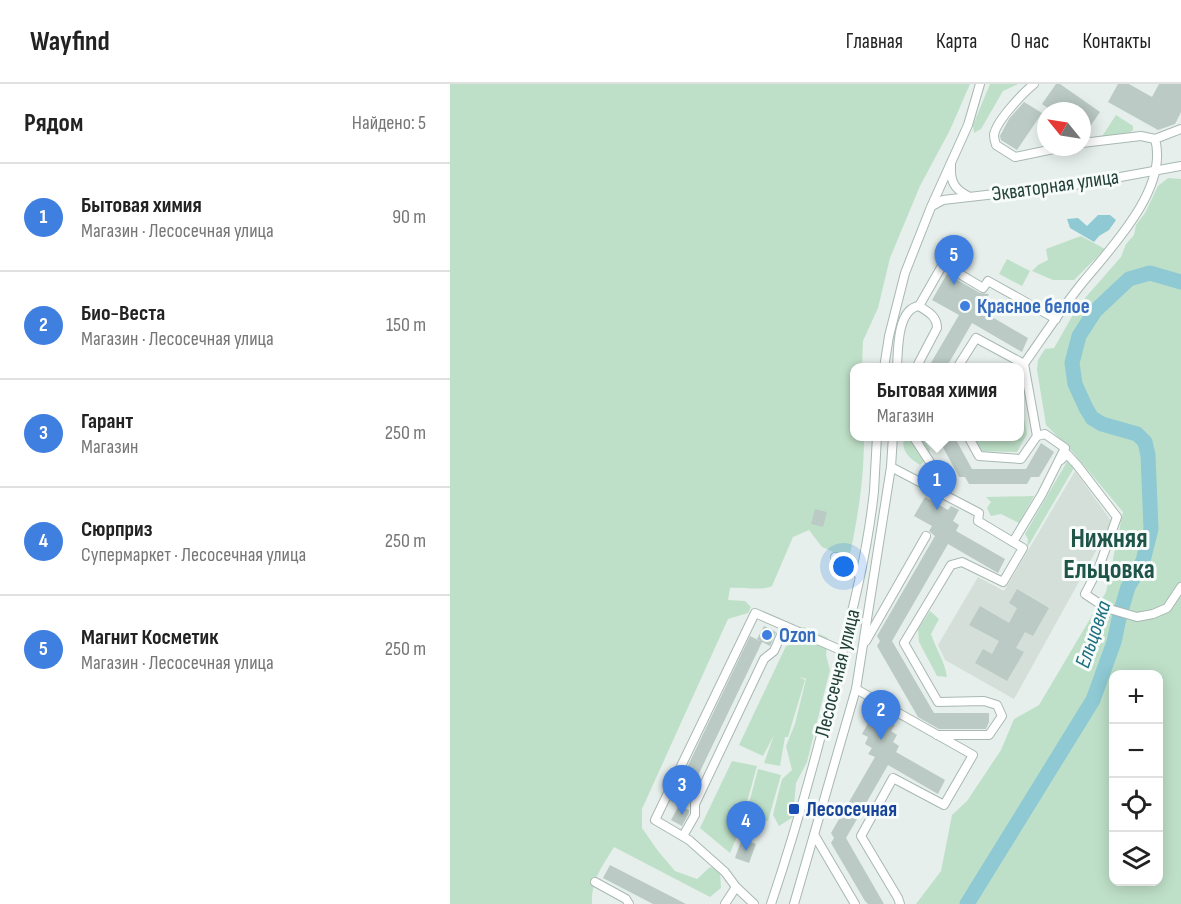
<!DOCTYPE html>
<html lang="ru">
<meta charset="utf-8">
<style>
:root{--surface:#fff;--page:#f2f2f2;--text:#222;--muted:#767676;--line:#e0e0e0;--accent:#2563eb}
body{margin:0;font-family:"Sofia Sans Condensed",sans-serif;background:var(--page);color:var(--text)}
.controls{position:absolute;right:18px;bottom:18px;display:grid;overflow:hidden;border-radius:12px;box-shadow:0 3px 15px #0003}
.controls button{width:54px;height:54px;display:grid;place-items:center;padding:0;border:0;border-bottom:2px solid var(--line);background:var(--surface);color:var(--text);font:30px sans-serif}
.compass{position:absolute;left:587px;top:18px;width:54px;height:54px;border-radius:50%;background:var(--surface);box-shadow:0 3px 15px #0003;rotate:300deg}
.you{position:absolute;left:394px;top:483px;width:21px;height:21px;margin:-15px;border:4px solid #fff;border-radius:50%;background:#1a73e8;box-shadow:0 0 0 9px #1a73e833}
.badge{display:grid;place-items:center;width:39px;height:39px;border-radius:50%;background:var(--accent);color:#fff;font-size:20px;font-weight:700}
.pin{position:absolute;translate:-50% -50px;filter:drop-shadow(0 2px 3px #0008)}
.pin::after{content:'';position:absolute;top:32px;width:21px;height:18px;background:inherit;clip-path:polygon(0 0,100% 0,50% 100%)}
.popup{position:absolute;left:400px;top:279px;width:174px;height:78px;box-sizing:border-box;display:grid;place-content:center;border-radius:12px;background:var(--surface);filter:drop-shadow(0 2px 4px #0005);font-size:20px;white-space:nowrap;color:var(--muted)}
.popup b{font-size:22px;color:var(--text)}
.popup::after{content:'';position:absolute;left:50%;top:100%;margin-left:-12px;border:12px solid transparent;border-top-color:var(--surface)}
.list{margin:0;padding:0;list-style:none}
h2{display:flex;justify-content:space-between;align-items:center;height:78px;margin:0;padding:0 24px;font-size:26px}
h2 small{font-size:20px;font-weight:400;color:var(--muted)}
.list li{display:grid;grid-template-columns:39px 1fr auto;gap:18px;align-items:center;box-sizing:border-box;height:108px;padding:0 24px;border-top:2px solid var(--line)}
.list b{display:block;font-size:22px;white-space:nowrap}
.list p{margin:0;font-size:20px;white-space:nowrap;color:var(--muted)}
.list em{font-size:20px;font-style:normal;color:var(--muted)}
.icon{flex:none;width:33px;height:33px;fill:none;stroke:currentColor;stroke-width:2;stroke-linecap:round;stroke-linejoin:round}
.map{position:relative;flex:none;width:731px;height:820px;overflow:hidden}
header{display:flex;align-items:center;gap:36px;box-sizing:border-box;height:84px;padding:0 30px;background:var(--surface);border-bottom:2px solid var(--line)}
header strong{font-size:28px}
nav{display:flex;gap:33px;margin-inline-start:auto;font-size:21px}
main{display:flex}
aside{flex:1;background:var(--surface)}
.map>svg:first-child{display:block}
</style>
<header>
<strong>Wayfind</strong>
<nav><a>Главная</a><a>Карта</a><a>О нас</a><a>Контакты</a></nav>
</header>
<main>
<aside>
<h2>Рядом<small>Найдено: 5</small></h2>
<ul class="list">
<li><span class="badge" style="background:#3f7fe0">1</span><div><b>Бытовая химия</b><p>Магазин · Лесосечная улица</p></div><em>90 m</em></li>
<li><span class="badge" style="background:#3f7fe0">2</span><div><b>Био-Веста</b><p>Магазин · Лесосечная улица</p></div><em>150 m</em></li>
<li><span class="badge" style="background:#3f7fe0">3</span><div><b>Гарант</b><p>Магазин</p></div><em>250 m</em></li>
<li><span class="badge" style="background:#3f7fe0">4</span><div><b>Сюрприз</b><p>Супермаркет · Лесосечная улица</p></div><em>250 m</em></li>
<li><span class="badge" style="background:#3f7fe0">5</span><div><b>Магнит Косметик</b><p>Магазин · Лесосечная улица</p></div><em>250 m</em></li>
</ul>
</aside>
<div class="map">
<svg width="731" height="820" viewBox="0 0 731 820">
<rect width="100%" height="100%" fill="#e6efeb"/>
<path fill="#d4dfda" d="M625,387L662,438L564,615L495,576L488,561L528,493L554,507Z"/>
<g fill="#bfe0c8" fill-rule="evenodd">
<path d="M0,0H520L500,46L470,102L440,174L428,224L413,257L412,283L404,284V352L414,353C414,397 408,432 399,475L372,463L359,446L343,453L322,502C313,507 292,503 280,504L278,516L295,517L301,523L298,529L278,535L192,725V744L208,767L225,787L247,795L260,783L270,787L271,804L260,813L164,763C152,783 141,796 142,820H0Z"/>
<path d="M540,0H568L553,7L531,45L524,49L523,41Z"/>
<path d="M666,31L683,42V46L679,49L651,54Z"/>
<path d="M718,94L731,95V820H466L491,787L502,731L517,717L551,666L564,635L589,621L656,508L673,428L621,366L596,341L587,286L588,276L595,265L604,264L628,222L671,173L676,160L684,151L686,141L695,129L708,102ZM664,590H708V798H664Z"/>
<path d="M631,152L655,165L624,196H603L582,187L588,181L598,176L596,165Z"/>
<path d="M557,175L580,187L572,202L549,190Z"/>
<path d="M570,314L577,350L567,368L529,367L521,353L570,352Z"/>
<path d="M454,353H472L480,365L479,372L470,381C459,374 451,367 454,353Z"/>
<path d="M622,369L628,377L577,464L578,455L575,450Z"/>
<path d="M584,412L569,439L551,430L541,432L537,424L541,418L536,413Z"/>
<path d="M480,527L489,535L481,550C486,565 495,578 497,593L487,592L469,558L468,545Z"/>
<path d="M354,543L378,554L376,571L380,586L357,678L346,699L343,733L329,742L323,731L332,695L342,686L336,662L345,640L356,595L349,593L355,596L338,653H335L330,682L314,679L324,651L313,672L289,661L336,562H338L347,545Z"/>
<path d="M282,677L307,682L288,750L280,769L250,744Z"/>
<path d="M308,685L331,691L318,737L296,731Z"/>
</g>
<path fill="#8ec9d4" d="M648,131H660L666,136L659,146L649,152L644,158L620,144L617,135L628,134L637,142Z"/>
<g fill="none" stroke-linecap="round" stroke-linejoin="round">
<path stroke="#8ec9d4" stroke-width="15" d="M517,820L643,616L664,558L670,530L678,503L693,477L701,445L698,371L695,358L687,350L652,340L642,334L636,324L625,300L622,279L629,252L645,227L679,195L700,189L731,198"/>
</g>
<g fill="#bbcac4">
<path d="M606,0H610L650,28L633,53L632,27H602L592,20Z"/>
<path d="M668,0H679L702,13L709,0H731V28L725,40L708,46L658,18Z"/>
<path d="M574,18L592,29L567,66L551,56L550,52L559,35Z"/>
<path d="M497,190L530,209L539,210L530,226L578,254L572,268L522,239L496,284H478L509,231L482,216Z"/>
<path d="M487,352H504L522,385H576L591,359L604,368L589,393H581L577,400H519L515,393H509Z"/>
<path d="M475,413L498,426L501,422L509,426L503,437L509,441L506,447L555,475L548,489L498,460L442,557L484,629H539V638L536,645H489L468,633L427,562L430,557L427,552L485,452L479,447L482,442L464,432Z"/>
<path d="M365,425L377,428L373,443L361,440Z"/>
<path d="M567,505L599,524L583,552L575,548L566,564L574,568L557,597L525,579L533,565L542,570L549,557L519,541L530,522L559,539L567,524L559,519Z"/>
<path d="M314,542L326,548L320,562L312,558L233,723L239,726V729L232,742L221,736L229,721L221,717L300,552L310,557L307,555Z"/>
<path d="M424,629L445,641L441,647L447,651L443,658L449,662L446,668L495,696L488,710L438,681L396,754L434,820H418L415,817L381,759L384,754L381,749L425,673L418,670L422,664L415,660L418,653L412,650Z"/>
<path d="M292,754L306,760L299,779L285,774Z"/>
<path d="M160,781L236,820H203L153,794Z"/>
</g>
<g fill="none" stroke-linecap="round" stroke-linejoin="round">
<g stroke="#a8b8b2" stroke-width="10">
<g id="minor">
<path d="M584,0C573,9 546,37 544,51C544,54 545,58 546,61L565,73L613,63"/>
<path d="M632,59L691,52L705,55L731,45"/>
<path d="M501,81C500,97 504,105 518,112"/>
<path d="M482,122L493,116L632,100L731,82"/>
<path d="M469,222L493,180L533,204L538,197L606,235"/>
<path d="M434,284L439,252L455,189L481,123L518,41L530,0"/>
<path d="M447,284C448,266 447,225 469,222C478,228 487,232 487,244L466,284"/>
<path d="M507,284L526,254L574,280"/>
<path d="M463,352L487,389"/>
<path d="M518,352L529,372L571,375L587,352"/>
<path d="M611,376L617,370L627,381L667,433L649,483L635,510L656,524L687,533L703,530L717,524L731,503"/>
<path d="M441,383L529,429L528,437L573,464L553,498L512,478L501,481L454,559L488,618L534,617L547,621L552,632L539,651H487"/>
<path d="M563,458L592,410L615,364L595,350L587,352L574,280C593,253 612,224 633,198C661,164 719,104 705,55"/>
<path d="M385,473L410,491"/>
<path d="M416,557L476,452"/>
<path d="M406,605L523,671L494,721L443,694L411,752L448,814L450,820"/>
<path d="M233,752L245,731V720L314,575L324,567L335,542"/>
<path d="M365,752L405,820"/>
<path d="M145,798L176,815L179,820"/>
<path d="M286,803L275,788L239,756L205,736L305,529L393,567"/>
<path d="M275,820L286,803L304,820"/>
<path d="M321,820C345,749 365,677 383,605C399,540 417,474 424,407C425,389 426,371 427,352"/>
<path d="M344,820L406,605L441,383L443,352"/>
</g>
</g>
<use href="#minor" stroke="#fff" stroke-width="8"/>
</g>
<g fill="#3f7fe0" stroke="#f7fbf9" stroke-width="2">
<circle cx="515" cy="222" r="6"/>
<circle cx="317" cy="551" r="6"/>
</g>
<rect fill="#1a4fb4" stroke="#f7fbf9" stroke-width="2" x="338" y="719" width="12" height="12" rx="3"/>
<g text-anchor="middle" stroke-width="6" stroke-linejoin="round" paint-order="stroke">
<g font-size="21" fill="#24423a" stroke="#f7fbf9">
<text transform="translate(605 101) rotate(-8)" y="7">Экваторная улица</text>
<text transform="translate(387 589) rotate(-76)" y="7">Лесосечная улица</text>
</g>
<g font-size="21" font-weight="bold" fill="#366cbe" stroke="#f7fbf9" text-anchor="start">
<text x="527" y="229">Красное белое</text>
<text x="329" y="558">Ozon</text>
</g>
<g font-size="21" font-weight="bold" fill="#164399" stroke="#f7fbf9" text-anchor="start">
<text x="356" y="732">Лесосечная</text>
</g>
<g font-size="22" font-style="italic" fill="#1c6f80" stroke="#f7fbf9">
<text transform="translate(642 550) rotate(-71)" y="8">Ельцовка</text>
</g>
<g font-size="27" font-weight="bold" fill="#1f5548" stroke="#f7fbf9">
<text x="659" y="463">Нижняя<tspan x="659" dy="31">Ельцовка</tspan></text>
</g>
</g>
</svg>
<div class="controls">
<button>+</button>
<button>−</button>
<button><svg class="icon" aria-label="locate" viewBox="0 0 24 24"><circle cx="12" cy="12" r="6"/><path d="M12 2v4M12 18v4M2 12h4M18 12h4"/></svg></button>
<button><svg class="icon" aria-label="layers" viewBox="0 0 24 24"><path d="M12 4l9 5-9 5-9-5zM3 14l9 5 9-5"/></svg></button>
</div>
<svg class="compass" viewBox="-18 -18 36 36"><path d="M0-13l5 13h-10z" fill="#e53935"/><path d="M0 13l5-13h-10z" fill="#767676"/></svg>
<div class="you"></div>
<div class="pin badge" style="left:487px;top:426px;background:#3f7fe0">1</div>
<div class="popup"><b>Бытовая химия</b>Магазин</div>
<div class="pin badge" style="left:431px;top:656px;background:#3f7fe0">2</div>
<div class="pin badge" style="left:232px;top:731px;background:#3f7fe0">3</div>
<div class="pin badge" style="left:296px;top:767px;background:#3f7fe0">4</div>
<div class="pin badge" style="left:504px;top:201px;background:#3f7fe0">5</div>
</div>
</main>
